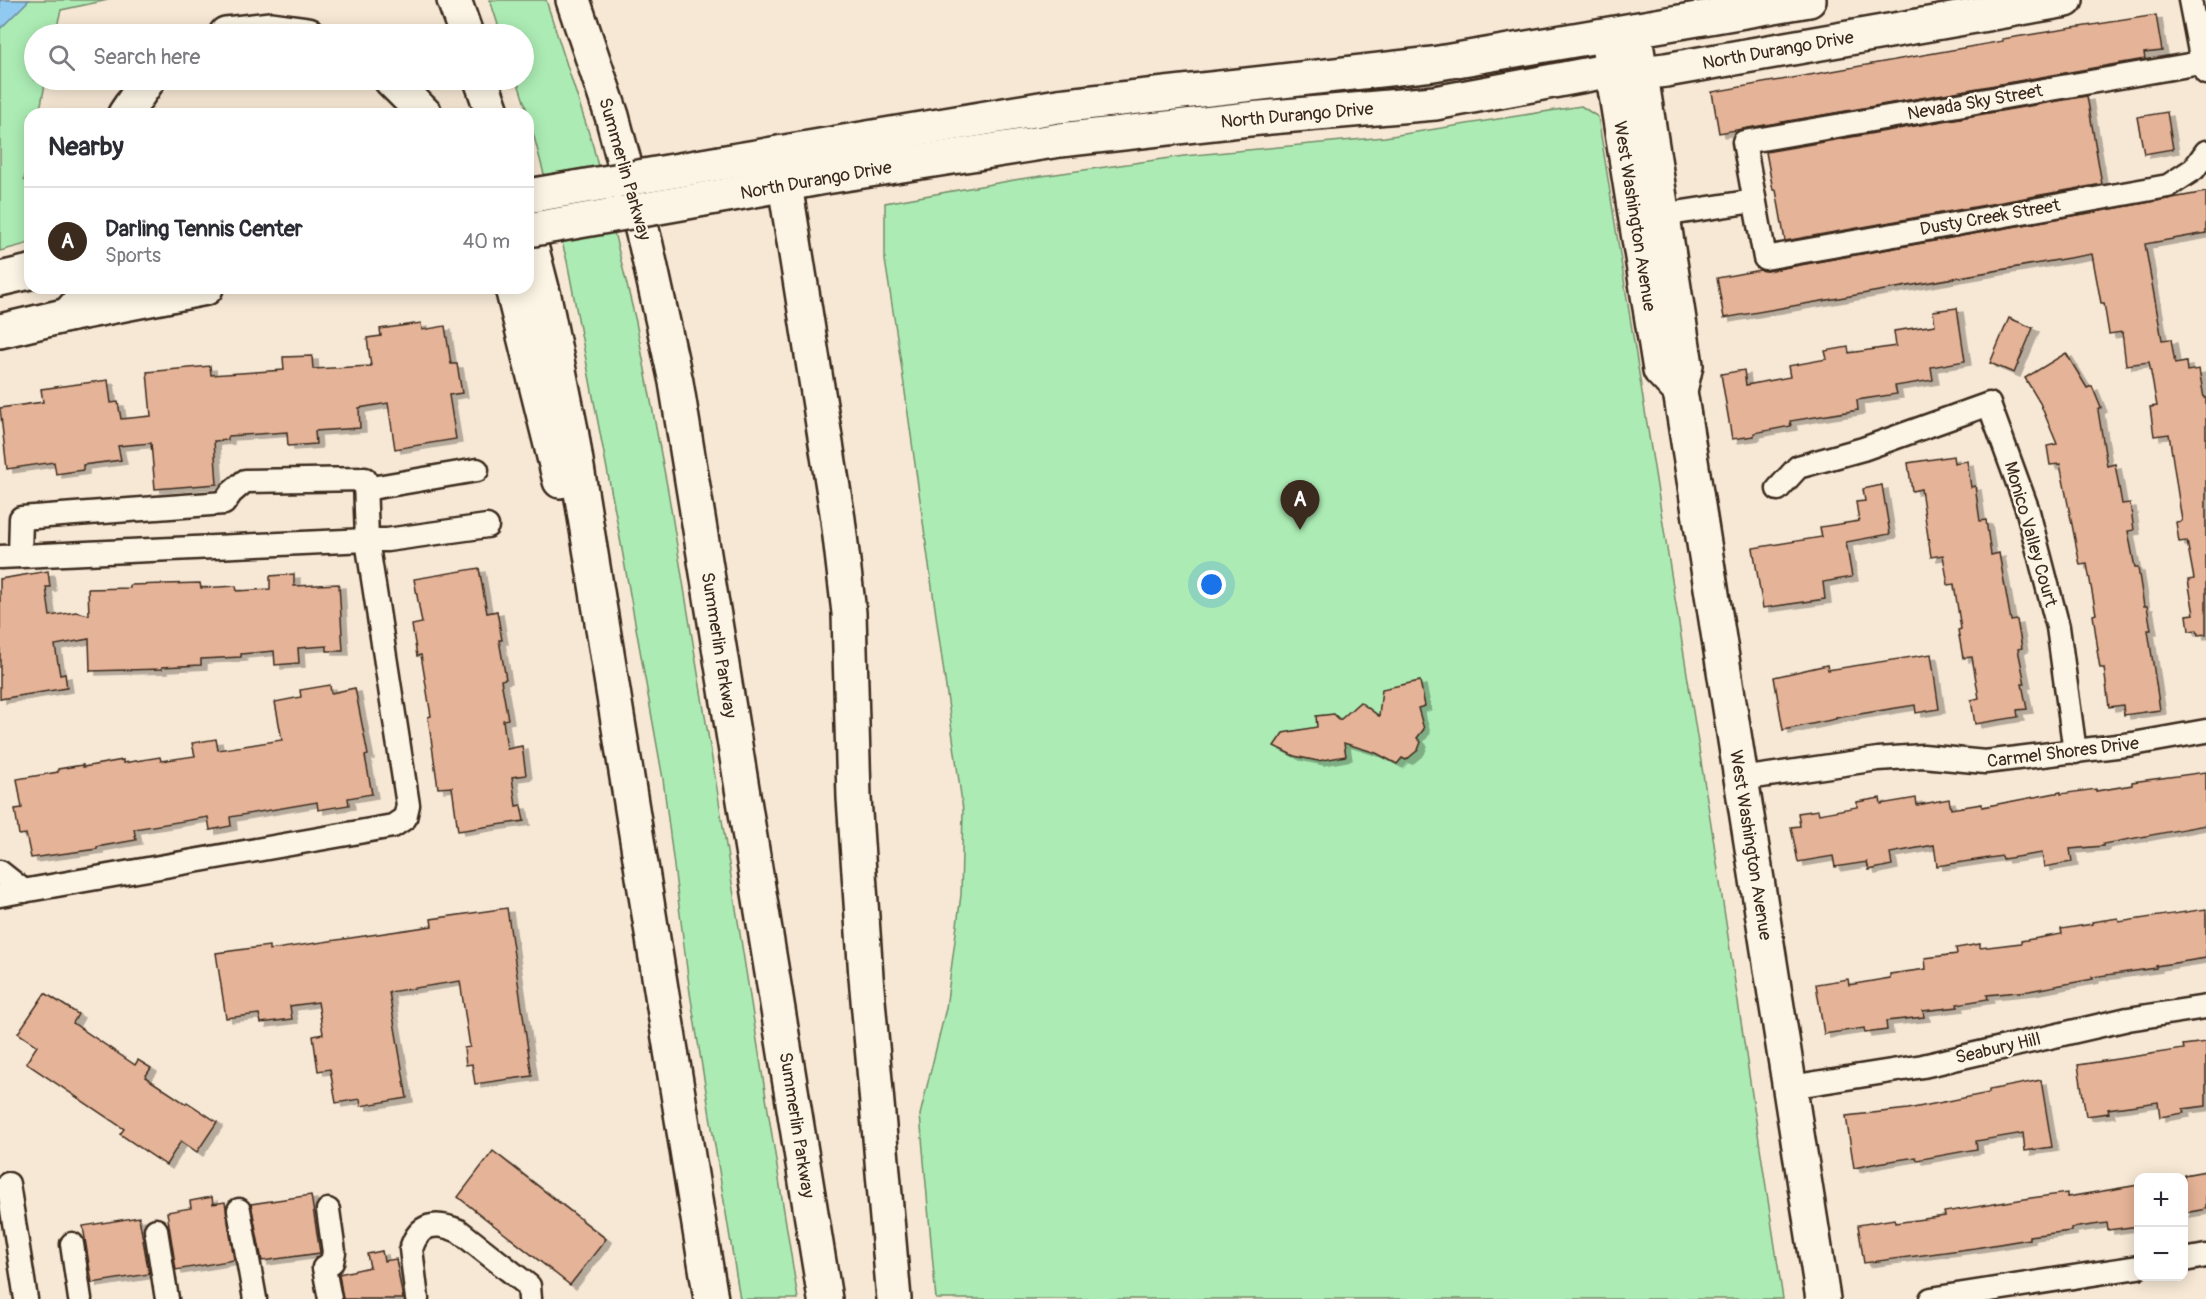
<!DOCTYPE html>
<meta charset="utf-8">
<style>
:root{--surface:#fff;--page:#f7f7f7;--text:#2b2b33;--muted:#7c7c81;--line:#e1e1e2;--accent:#3b2a1e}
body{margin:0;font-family:Pangolin,sans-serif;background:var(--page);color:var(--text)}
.controls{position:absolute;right:18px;bottom:18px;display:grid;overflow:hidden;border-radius:12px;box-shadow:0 3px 15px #0003}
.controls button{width:54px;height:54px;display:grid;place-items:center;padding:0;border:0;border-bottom:2px solid var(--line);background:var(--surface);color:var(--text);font:30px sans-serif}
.you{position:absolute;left:1212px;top:585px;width:21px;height:21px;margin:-15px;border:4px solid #fff;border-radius:50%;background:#1a73e8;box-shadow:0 0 0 9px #1a73e833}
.badge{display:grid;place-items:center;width:39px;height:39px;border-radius:50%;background:var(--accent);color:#fff;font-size:20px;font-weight:700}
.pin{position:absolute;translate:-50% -50px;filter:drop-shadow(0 2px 3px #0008)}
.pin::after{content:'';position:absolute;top:32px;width:21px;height:18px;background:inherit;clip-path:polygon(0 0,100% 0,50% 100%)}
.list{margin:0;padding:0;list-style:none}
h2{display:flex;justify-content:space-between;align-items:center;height:78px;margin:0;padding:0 24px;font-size:26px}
h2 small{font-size:20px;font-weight:400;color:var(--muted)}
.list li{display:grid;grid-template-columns:39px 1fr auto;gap:18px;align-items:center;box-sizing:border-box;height:108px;padding:0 24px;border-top:2px solid var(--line)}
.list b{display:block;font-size:22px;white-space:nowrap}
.list p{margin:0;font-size:20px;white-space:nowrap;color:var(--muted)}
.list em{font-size:20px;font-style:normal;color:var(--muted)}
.icon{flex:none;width:33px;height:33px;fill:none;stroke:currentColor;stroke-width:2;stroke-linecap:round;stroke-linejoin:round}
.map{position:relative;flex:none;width:2206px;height:1299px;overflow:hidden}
.search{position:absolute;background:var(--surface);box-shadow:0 3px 15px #0003;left:24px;top:24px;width:510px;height:66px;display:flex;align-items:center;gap:15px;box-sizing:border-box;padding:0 21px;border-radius:33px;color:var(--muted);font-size:22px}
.panel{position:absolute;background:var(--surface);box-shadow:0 3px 15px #0003;left:24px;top:108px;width:510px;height:186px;border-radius:18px}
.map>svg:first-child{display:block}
</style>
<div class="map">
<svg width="2206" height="1299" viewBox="0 0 2206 1299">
<defs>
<filter id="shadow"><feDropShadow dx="6" dy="4" stdDeviation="0" flood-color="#0004"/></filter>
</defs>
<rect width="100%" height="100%" fill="#f7e8d5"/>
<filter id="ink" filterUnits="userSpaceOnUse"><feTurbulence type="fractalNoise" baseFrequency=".0167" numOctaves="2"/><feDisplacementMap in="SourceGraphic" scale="12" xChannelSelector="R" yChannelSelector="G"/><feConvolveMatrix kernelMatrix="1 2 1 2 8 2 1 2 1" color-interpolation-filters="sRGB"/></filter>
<g filter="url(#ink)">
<g fill="#acecb4" stroke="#748b69" stroke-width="1.5">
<path d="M0,0H108L61,10L55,34H34V80H46L39,114H30V154L24,180L30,183V243L0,251Z"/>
<path d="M490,0H546L593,146L636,322L668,491L718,795L798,1299H740L690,993L663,779L616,516L567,261L528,114L517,80H524V34H501Z"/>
<path d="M1581,106L1598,117L1711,824L1783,1299H936L920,1115L946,1008L961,895L963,810L900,356L885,260V203L1020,179L1184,156L1385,137Z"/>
</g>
<path fill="#91caf0" stroke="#6f8a9c" stroke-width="1.5" d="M0,0H29L0,29Z"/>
<g fill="#e5b397" stroke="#3b2a1e" stroke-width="1.5" filter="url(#shadow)">
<path d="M2156,15L2162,51L2144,53L2145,59L1719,133L1712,92L2003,41L2002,39Z"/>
<path d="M2087,96L2102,184L1785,241L1776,190H1773L1766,152Z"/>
<path d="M2167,112L2173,149L2144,154L2137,117Z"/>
<path d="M2206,192V233L2145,244L2162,340L2171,339L2175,364L2186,362L2187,371L2199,369L2204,398H2206V634L2198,635L2197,630L2189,631L2187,615L2194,614L2188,580L2194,579L2187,541L2179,542L2176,522L2182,521L2169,434L2154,436L2150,407L2157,406L2149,362L2126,365L2122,332L2109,334L2104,303H2101L2092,254L1724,318L1717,278L1760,270L1767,271Z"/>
<path d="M1957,308L1965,361L1931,367L1933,380L1895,386L1897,394L1857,400L1858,410L1790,421L1791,426L1754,433V436L1732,439L1721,374L1744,370L1746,385L1790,377L1788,366L1827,359L1825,351L1848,347L1849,353L1896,346L1894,331L1935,325L1933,311Z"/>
<path d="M2009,318L2033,328L2014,373L1990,363Z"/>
<path d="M421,323L422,330L445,326L451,364H457L462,393L449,395L456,439L395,449L388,403L359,408L360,428L315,431L316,444L288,446L287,432L228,436V440L214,441L217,484L155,489L151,443L118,446L121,460L83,465V470L56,474L54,462L7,469L0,408L43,402L41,389L108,380L111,403L118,402L121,419L151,416L147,372L210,366L211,375L284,370L283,357L312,356L313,369L371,366L367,338L381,336L380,329Z"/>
<path d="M2066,353L2087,388L2092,386L2101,408L2098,410L2107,466L2115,464L2122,504L2130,503L2134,530L2128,531L2135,568H2138L2144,606H2147L2151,630H2148L2160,710L2124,715L2123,705L2109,707L2104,668H2100L2097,650H2098L2093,615L2096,614L2087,564L2080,565L2060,464L2050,465L2047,446L2057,444L2040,403L2025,378Z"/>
<path d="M1953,456L1954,463L1967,461L1971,487L1975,486L1980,521L1986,520L1991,555L1999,553L2011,621L2017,620L2022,648L2018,649L2025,684H2022L2027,709L2017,710L2018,717L1975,724L1971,700L1979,698L1972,657L1963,658L1958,630L1961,629L1954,584L1948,585L1943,555L1931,557L1921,489L1912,491L1908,463Z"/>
<path d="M1882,485L1890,534L1846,542L1852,577L1823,582L1825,599L1763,608L1753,548L1822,537L1820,527L1859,521L1856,502L1865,501L1863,489Z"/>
<path d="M479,568L487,613L497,611L502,640H499L506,679L501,680L508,719L503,720L507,749L522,746L526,775L512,777L516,806L521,805L524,821L458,831L452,787L438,788L428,717L431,716L421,655L417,656L412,625L422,623L414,579Z"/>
<path d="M48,571L50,587H46L50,616L76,612L89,615L88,589L130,588V585L200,583L201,588L236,586L237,591L270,589V576L294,574V586L339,584L343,651H327V646L298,648L299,663L275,665L274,651L241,654V657L201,659V665L162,667V669L90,671L89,639L55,645L60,675L65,674L67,688L0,699V579Z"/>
<path d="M1931,654L1939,709L1916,713L1915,705L1890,709L1836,718V719L1783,730L1774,677L1827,665L1828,670Z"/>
<path d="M1420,681L1425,706L1418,708L1424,729L1417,738L1421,742L1418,750L1406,760L1402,758L1397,764L1376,753L1344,743L1346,756L1318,761L1294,756L1274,746L1283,733L1317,727L1316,716L1334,714L1340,720L1360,702L1379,716L1382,689Z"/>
<path d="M330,685L331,693L355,688L368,755L365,756L372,794L348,798L349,805L318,810L317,802L230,817L231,826L210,830L208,817L134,829L136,840L97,847V849L31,858L26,834L19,835L15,809L22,808L17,779L58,772V769L83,765V767L123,760V763L160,757L161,761L195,756L192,743L216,739L218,750L282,740L275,702L301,697L300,690Z"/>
<path d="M2206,772V825L2103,844V846L2070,849L2072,862L2044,867L2042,853L2003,859L2002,856L1937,866L1934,845L1890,853L1892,865L1869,870L1867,862L1835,867L1833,856L1798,862L1791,827L1800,826L1798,813L1818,810L1819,814L1857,807V802L1880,798L1881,804L1916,798L1917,805L1949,799L1951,809L1982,804V807L2061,792V794L2096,789V791L2132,785V782Z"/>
<path d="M507,908L532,1076L475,1084L472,1064L466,1065L464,1048L470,1047L460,981L389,992L407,1098L361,1106L360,1099L336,1103L330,1069L318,1071L313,1036L323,1034L318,1002L290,1006L292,1019L261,1023L259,1014L226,1018L216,953L269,946V950L432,926L431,919Z"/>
<path d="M2206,909V958L2156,966V968L2092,977L2093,979L2029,991L1987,995L1988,999L1957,1004L1958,1007L1923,1011L1924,1017L1886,1021L1887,1030L1865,1033L1864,1028L1824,1034L1816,984L1848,979L1849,985L1890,978V974L1926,969L1925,958L1957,954L1956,948L1980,944V948L2021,943V941L2062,934L2061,929L2092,924V922L2118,918L2119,922Z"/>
<path d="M45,993L78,1014L73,1023L135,1065L138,1060L151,1068L145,1077L186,1104L187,1102L217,1122L197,1152L181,1141L166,1165L120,1134L124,1129L26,1063L37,1046L18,1033Z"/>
<path d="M2206,1042V1106L2183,1109L2184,1113L2160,1117L2158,1102L2108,1109L2109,1113L2086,1116L2078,1065L2184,1049L2183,1045Z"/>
<path d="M2041,1080L2052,1147L2025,1151L2023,1133L1976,1141L1977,1149L1917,1160L1916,1157L1878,1163L1854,1168L1846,1116L1908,1109L1989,1093V1090Z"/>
<path d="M493,1151L606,1239L570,1285L458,1197Z"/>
<path d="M2206,1171V1209L2184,1213V1175Z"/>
<path d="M2139,1185V1226L2108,1230L2107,1223L2071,1228V1231L2029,1236V1239L1975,1248L1864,1263L1858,1225L1894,1219L1895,1223L1945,1216L1944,1212L2031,1198L2067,1193V1197Z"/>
<path d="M311,1195L320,1253L262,1261L251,1204Z"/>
<path d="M212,1197L213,1204L225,1202L234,1260L176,1270L167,1212L191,1208L190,1201Z"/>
<path d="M139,1217L149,1274L92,1283L83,1226Z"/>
<path d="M382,1251L384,1261L396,1259L403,1299H343L339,1274L370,1267L367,1254Z"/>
</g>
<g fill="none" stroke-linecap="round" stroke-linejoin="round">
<g stroke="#3b2a1e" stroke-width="27">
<g id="street">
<path d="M2190,0L2202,62L2206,73"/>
<path d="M2206,62L1744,142L1765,258L2168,186L2194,169L2206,152"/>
<path d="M1663,215L1754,201"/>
<path d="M365,489L477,470"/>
<path d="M1778,489L1798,467L1863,449L1989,404L2027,508L2058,627L2075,752"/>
<path d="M20,556L21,518L224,503L231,493L245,481L365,479L367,540H387L487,526"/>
<path d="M0,557L367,540L408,805L405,818L393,826L0,895"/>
<path d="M1741,779L1878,759L1923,756L1985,762L2133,744L2206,731"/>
<path d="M0,872L24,891"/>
<path d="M1790,1087L1923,1066L2128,1019L2206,1007"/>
<path d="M8,1184L26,1299"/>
<path d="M239,1210L255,1299"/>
<path d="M328,1210L334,1252L332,1262L324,1268L330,1299"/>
<path d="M156,1230L167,1299"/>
<path d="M72,1244L80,1299"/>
<path d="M2184,1260L2206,1256"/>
<path d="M417,1299L411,1249C419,1223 436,1221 459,1231L529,1286L530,1299"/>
<path d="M1931,1299L2138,1267"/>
</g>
</g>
<g stroke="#3b2a1e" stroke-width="38">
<g id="secondary">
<path d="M1634,30L1686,365L1680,391L1823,1299"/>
<path d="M1609,51L1660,370L1680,391"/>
<path d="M720,163L1058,106L1433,64L1809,0"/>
<path d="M727,195L819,178L1060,140L1249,119L1435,103L1612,70L1640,73L1666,70L2066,0"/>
<path d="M0,279L30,272"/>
<path d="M0,331L68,315L206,288"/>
</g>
</g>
<g stroke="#3b2a1e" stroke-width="38">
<g id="highway">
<path d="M454,0L466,34"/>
<path d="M573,0L612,116L646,245L676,382L825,1299"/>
<path d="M226,34L271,29L308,34"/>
<path d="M391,80L425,114"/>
<path d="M481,80L493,114"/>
<path d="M125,114L148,80"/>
<path d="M780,153L838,519L849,613L854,798L866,977L894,1299"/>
<path d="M528,234L544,296L571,430L711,1299"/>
<path d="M512,288L560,481"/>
<path d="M68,315L92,288"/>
</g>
</g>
<use href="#street" stroke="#fcf5e5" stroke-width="22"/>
<use href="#secondary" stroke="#fcf5e5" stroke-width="33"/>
<use href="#highway" stroke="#fcf5e5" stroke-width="33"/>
<g stroke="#3b2a1e" stroke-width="38" stroke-linecap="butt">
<g id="secondary-bridge">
<path d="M528,196L720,163"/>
<path d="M528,230L727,195"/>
</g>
</g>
<use href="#secondary-bridge" stroke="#fcf5e5" stroke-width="33"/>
</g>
</g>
<g text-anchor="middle" stroke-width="4.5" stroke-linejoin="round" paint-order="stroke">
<g font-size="18" fill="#3b2a1e" stroke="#fcf5e5">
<text transform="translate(1778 50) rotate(-10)" y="6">North Durango Drive</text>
<text transform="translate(1975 102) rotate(-10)" y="6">Nevada Sky Street</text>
<text transform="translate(1297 115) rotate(-5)" y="6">North Durango Drive</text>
<text transform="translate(625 169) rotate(74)" y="6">Summerlin Parkway</text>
<text transform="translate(816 180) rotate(-10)" y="6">North Durango Drive</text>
<text transform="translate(1635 216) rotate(81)" y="6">West Washington Avenue</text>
<text transform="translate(1990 217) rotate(-10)" y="6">Dusty Creek Street</text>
<text transform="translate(2031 534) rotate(74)" y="6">Monico Valley Court</text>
<text transform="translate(719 645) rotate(81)" y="6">Summerlin Parkway</text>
<text transform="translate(2063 752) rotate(-7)" y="6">Carmel Shores Drive</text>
<text transform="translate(1751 845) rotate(81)" y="6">West Washington Avenue</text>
<text transform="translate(1998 1048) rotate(-13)" y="6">Seabury Hill</text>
<text transform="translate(797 1125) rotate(81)" y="6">Summerlin Parkway</text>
</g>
</g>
</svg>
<div class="controls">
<button>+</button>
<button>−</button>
</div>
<div class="you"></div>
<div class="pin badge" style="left:1300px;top:530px">A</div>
<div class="search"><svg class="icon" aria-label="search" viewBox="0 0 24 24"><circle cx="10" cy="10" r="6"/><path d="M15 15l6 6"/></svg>Search here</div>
<section class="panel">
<h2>Nearby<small></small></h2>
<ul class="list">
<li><span class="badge">A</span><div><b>Darling Tennis Center</b><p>Sports</p></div><em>40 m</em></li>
</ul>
</section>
</div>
